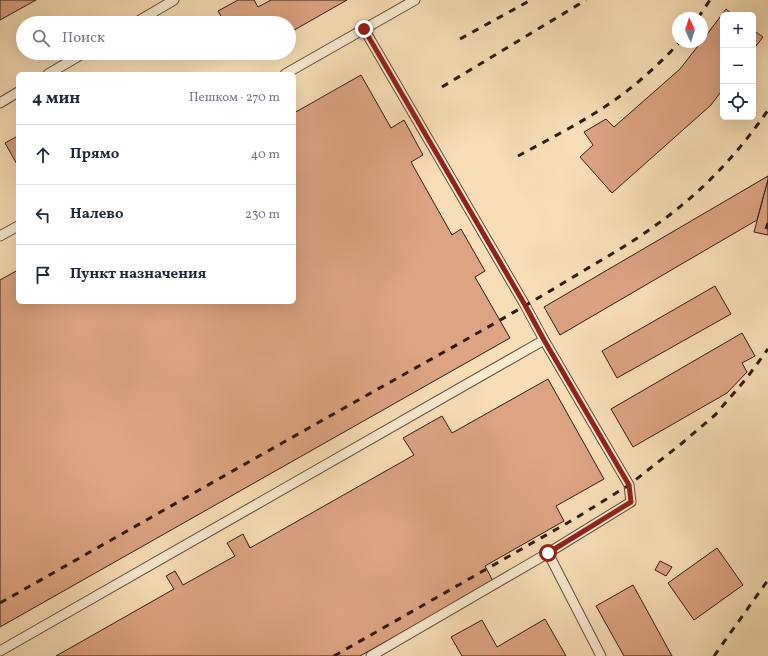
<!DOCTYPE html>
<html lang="ru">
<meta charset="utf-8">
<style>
:root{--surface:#fff;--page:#f2f2f3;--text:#1f2937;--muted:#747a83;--line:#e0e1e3}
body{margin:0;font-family:Vollkorn,serif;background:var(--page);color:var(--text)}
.controls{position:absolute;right:12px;top:12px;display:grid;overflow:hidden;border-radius:6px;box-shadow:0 4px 16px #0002}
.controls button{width:36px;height:36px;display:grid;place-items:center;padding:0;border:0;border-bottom:1px solid var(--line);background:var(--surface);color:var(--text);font:20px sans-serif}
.compass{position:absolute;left:672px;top:12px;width:36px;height:36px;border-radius:50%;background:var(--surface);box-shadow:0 4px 16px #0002;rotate:356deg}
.stop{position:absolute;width:12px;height:12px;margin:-9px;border:3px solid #8f2418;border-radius:50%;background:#fff}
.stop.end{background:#8f2418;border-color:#fff;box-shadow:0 1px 4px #0008}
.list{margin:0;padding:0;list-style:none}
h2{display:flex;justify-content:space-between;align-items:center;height:52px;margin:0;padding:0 16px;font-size:17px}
h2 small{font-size:13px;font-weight:400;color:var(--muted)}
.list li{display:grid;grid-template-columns:26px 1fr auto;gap:12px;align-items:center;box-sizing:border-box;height:60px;padding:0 16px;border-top:1px solid var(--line)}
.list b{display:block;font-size:15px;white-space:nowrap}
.list em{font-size:13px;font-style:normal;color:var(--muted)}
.icon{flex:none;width:22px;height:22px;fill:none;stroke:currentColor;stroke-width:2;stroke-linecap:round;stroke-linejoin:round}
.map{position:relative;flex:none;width:768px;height:656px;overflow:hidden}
.search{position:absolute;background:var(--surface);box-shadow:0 4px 16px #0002;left:16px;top:16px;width:280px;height:44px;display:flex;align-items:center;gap:10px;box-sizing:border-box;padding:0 14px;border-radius:22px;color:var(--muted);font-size:15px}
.panel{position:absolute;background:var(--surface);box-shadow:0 4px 16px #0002;left:16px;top:72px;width:280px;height:232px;border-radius:6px}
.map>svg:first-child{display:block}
</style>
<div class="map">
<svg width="768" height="656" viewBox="0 0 768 656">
<rect width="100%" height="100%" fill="#f8deb7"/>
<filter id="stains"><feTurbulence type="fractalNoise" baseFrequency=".005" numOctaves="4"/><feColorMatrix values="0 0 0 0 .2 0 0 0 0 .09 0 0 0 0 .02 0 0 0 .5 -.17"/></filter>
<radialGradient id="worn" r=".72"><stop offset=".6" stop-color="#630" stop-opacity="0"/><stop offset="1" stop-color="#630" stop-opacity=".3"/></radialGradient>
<g fill="#dda483" stroke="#321a10">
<path d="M0,0H36L0,20Z"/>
<path d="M238,0H254L258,7L271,0H347L289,33V23H225L218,11Z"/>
<path d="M726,9L733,15H723V89L711,105L612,193L580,157L593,145L584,132L606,119L614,127L680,69L701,42H702V41Z"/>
<path d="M753,30L763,37L753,50Z"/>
<path d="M242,53H255L245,59Z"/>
<path d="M361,75L391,128L404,120L423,155L411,162L452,235L461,229L485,271L475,277L510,338L0,627V280L18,270V302H294V113Z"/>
<path d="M18,136V166L5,143Z"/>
<path d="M768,176V180L757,220L560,335L544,307Z"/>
<path d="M768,180V235L754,232Z"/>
<path d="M715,286L731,314L617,378L602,351Z"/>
<path d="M742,333L755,356L742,363L747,372L727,393L633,447L611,409Z"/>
<path d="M548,379L604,479L556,506L564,521L485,566L493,581L360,656H56L174,589L166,576L175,571L183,585L235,556L227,543L243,534L250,548L414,455L403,438L442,416L452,433Z"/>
<path d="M717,548L743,585L694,620L668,583Z"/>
<path d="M660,561L672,567L666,576L655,570Z"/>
<path d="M633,585L672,656H624L596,606Z"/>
<path d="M545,619L566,656H462L451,637L482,620L497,647Z"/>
</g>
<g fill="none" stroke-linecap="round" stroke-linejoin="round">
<g stroke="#644b3a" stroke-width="11">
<g id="service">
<path d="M135,23L174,0"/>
<path d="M364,29L525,305L544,340L629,485L631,502L548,553L371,656"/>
<path d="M48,74L84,53"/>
<path d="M285,74L415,0"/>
<path d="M0,103L18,92"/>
<path d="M0,236L18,226"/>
<path d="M548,553L601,656"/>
<path d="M0,651L544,340"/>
</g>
</g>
<use href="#service" stroke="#faead0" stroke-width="9"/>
<g stroke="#321a10" stroke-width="3" stroke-dasharray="7 7" stroke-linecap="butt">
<path d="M698,18L710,0"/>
<path d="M460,39L531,0"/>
<path d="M442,87L586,0"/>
<path d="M518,156C553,137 591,118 623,94C644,78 662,61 680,42"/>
<path d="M766,229L768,223"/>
<path d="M0,603C131,529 262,454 394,380C453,347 512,314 570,279C599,261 629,245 656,225C700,194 738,154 768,110"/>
<path d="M334,656L576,518L629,485L681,444L715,415L746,379L768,349"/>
<path d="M714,656L768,580"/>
</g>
</g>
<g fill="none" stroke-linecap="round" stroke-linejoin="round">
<path stroke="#8f2418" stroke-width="5" d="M364,29L525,305L544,340L629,485L631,502L548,553"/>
</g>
<rect width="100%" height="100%" filter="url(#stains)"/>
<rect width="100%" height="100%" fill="url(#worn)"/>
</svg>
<div class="controls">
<button>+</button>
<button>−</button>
<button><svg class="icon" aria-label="locate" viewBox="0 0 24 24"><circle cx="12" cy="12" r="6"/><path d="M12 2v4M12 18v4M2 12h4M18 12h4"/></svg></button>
</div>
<svg class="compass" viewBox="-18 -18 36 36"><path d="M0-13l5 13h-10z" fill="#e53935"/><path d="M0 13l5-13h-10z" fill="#747a83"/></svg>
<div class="stop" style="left:548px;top:553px"></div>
<div class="stop end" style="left:364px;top:29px"></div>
<div class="search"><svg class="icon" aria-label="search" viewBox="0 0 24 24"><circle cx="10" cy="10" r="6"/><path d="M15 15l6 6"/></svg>Поиск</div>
<section class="panel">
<h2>4 мин<small>Пешком · 270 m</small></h2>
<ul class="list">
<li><svg class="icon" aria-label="ahead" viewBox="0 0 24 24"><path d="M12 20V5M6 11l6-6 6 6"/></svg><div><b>Прямо</b></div><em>40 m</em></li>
<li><svg class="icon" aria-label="left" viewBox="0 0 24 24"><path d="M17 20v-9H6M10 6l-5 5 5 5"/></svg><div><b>Налево</b></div><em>230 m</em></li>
<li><svg class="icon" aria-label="arrive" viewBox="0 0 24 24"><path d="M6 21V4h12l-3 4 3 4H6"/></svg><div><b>Пункт назначения</b></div></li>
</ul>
</section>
</div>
